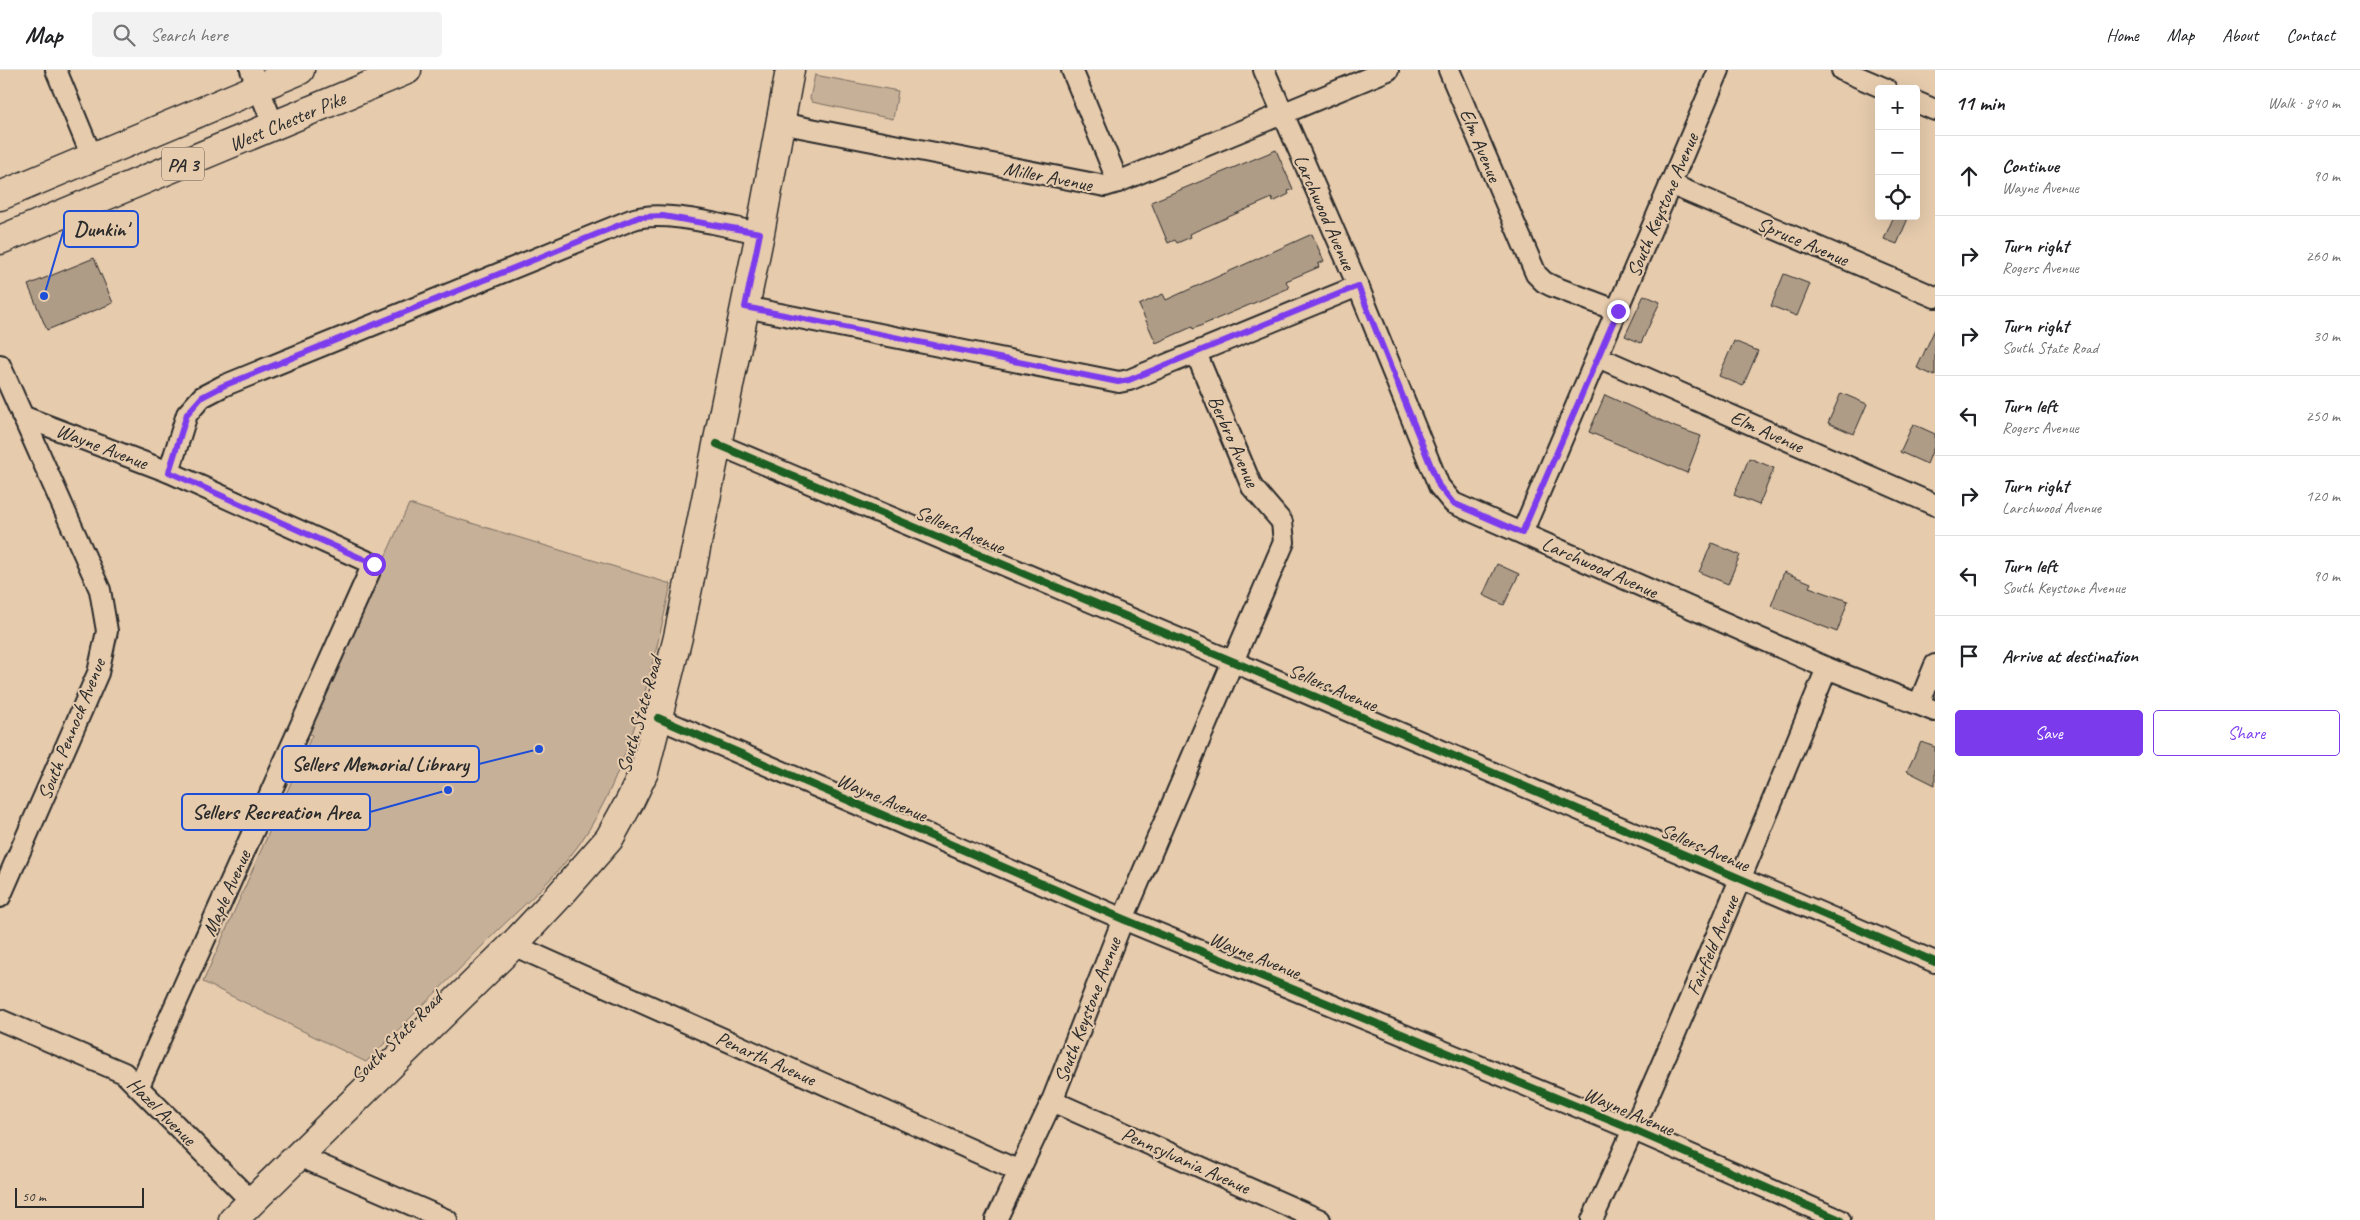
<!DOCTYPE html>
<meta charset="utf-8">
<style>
:root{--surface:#fff;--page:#f2f2f2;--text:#202124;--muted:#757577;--line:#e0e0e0;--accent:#7c3aed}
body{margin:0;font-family:Caveat,sans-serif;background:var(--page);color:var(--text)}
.controls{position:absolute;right:15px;top:15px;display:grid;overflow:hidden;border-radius:5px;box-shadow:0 5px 20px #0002}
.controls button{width:45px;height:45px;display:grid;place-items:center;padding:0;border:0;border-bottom:1px solid var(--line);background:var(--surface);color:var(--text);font:25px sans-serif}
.scale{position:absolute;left:15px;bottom:12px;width:129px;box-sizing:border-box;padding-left:5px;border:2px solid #2b2b2b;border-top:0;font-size:14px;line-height:18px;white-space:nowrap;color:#2b2b2b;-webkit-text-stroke:4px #e6cbad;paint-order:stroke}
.stop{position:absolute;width:15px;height:15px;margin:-11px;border:4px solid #7c3aed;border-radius:50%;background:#fff}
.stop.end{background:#7c3aed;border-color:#fff;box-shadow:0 1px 5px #0008}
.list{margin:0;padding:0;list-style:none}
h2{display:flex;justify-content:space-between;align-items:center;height:65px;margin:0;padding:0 20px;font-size:21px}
h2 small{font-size:16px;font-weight:400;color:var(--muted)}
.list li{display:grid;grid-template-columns:32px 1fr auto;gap:15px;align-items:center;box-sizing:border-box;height:80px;padding:0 20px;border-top:1px solid var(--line)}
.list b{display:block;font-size:19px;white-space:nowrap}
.list p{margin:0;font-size:16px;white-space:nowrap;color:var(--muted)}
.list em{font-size:16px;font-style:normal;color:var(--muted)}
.actions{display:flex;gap:10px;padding:15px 20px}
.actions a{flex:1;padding:11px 0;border:1px solid var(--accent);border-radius:5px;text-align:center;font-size:18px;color:var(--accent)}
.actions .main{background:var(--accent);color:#fff}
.icon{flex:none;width:28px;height:28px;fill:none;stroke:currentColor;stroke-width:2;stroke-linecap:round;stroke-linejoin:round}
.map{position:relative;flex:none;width:1935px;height:1150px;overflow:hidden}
header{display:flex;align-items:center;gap:30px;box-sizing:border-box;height:70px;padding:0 25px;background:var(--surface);border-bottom:1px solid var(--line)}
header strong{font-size:24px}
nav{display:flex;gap:28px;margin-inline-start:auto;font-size:18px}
.search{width:350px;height:45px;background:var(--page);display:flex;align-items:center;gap:12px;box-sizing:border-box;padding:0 18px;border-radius:5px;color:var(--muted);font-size:19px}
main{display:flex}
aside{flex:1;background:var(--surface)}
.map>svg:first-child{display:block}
</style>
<header>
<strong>Map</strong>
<div class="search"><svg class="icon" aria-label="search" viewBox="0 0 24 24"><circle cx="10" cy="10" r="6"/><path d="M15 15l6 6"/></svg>Search here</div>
<nav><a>Home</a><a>Map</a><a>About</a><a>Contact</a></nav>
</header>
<main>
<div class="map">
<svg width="1935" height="1150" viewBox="0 0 1935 1150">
<rect width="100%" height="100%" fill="#e6cbad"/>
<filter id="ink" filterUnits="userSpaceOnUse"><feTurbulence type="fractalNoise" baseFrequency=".02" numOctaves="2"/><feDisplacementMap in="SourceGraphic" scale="10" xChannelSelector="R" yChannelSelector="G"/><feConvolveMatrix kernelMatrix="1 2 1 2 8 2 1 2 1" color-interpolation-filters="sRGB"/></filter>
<g filter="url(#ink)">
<g fill="#c7b098" stroke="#796e62">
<path d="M815,5L898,21L893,49L812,32L810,28Z"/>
<path d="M409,434L671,514C653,597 629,703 580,773C557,806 526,833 497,861C454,905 410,948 366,992L203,912L312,665L306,662Z"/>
</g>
<g fill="#af9c87" stroke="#2b2b2b">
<path d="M1276,80L1293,119L1288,121L1289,124L1273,132L1272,128L1196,161L1190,164L1191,167L1177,173L1175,170L1168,173L1151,132Z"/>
<path d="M1894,146H1909L1897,174L1884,169Z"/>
<path d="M1312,164L1324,191L1318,194L1319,197L1286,211L1289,218L1193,259L1192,257L1156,273L1139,235L1163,224L1166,230Z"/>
<path d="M94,188L113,233L47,260L28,215Z"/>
<path d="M1784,204L1810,214L1797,246L1771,236Z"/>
<path d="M1644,225L1660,232L1641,273L1625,266Z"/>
<path d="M1935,259V306L1917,298Z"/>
<path d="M1734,271L1758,281L1743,316L1719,306Z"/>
<path d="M1841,323L1867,334L1854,364L1828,353Z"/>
<path d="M1605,325L1675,357L1701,366L1687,403L1589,362Z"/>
<path d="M1913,354L1935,364V374L1927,394L1900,382Z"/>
<path d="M1749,388L1774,398L1759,435L1734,425Z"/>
<path d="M1712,473L1740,485L1728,514L1699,502Z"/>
<path d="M1497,494L1519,504L1504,535L1483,525Z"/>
<path d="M1784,502L1811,513L1809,517L1848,531L1837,562L1771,536Z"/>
<path d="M1921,672L1935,677V715L1907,701Z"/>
</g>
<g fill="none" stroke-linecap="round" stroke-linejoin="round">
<g stroke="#2b2b2b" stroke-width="24">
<g id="street">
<path d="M56,0L92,87"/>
<path d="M251,0L274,56"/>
<path d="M1072,0L1118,112"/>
<path d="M1264,0L1358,216L1439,416L1453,433L1827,598L1935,641"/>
<path d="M1449,0L1536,204L1544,212L1552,216L1618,241"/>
<path d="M1842,0L1886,19"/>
<path d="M1916,32L1935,40"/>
<path d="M780,53L1105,116L1118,112L1388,0"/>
<path d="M1670,114L1935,227"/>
<path d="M745,237L1119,312L1129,310L1358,216"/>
<path d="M1598,287L1935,435"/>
<path d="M0,295L100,520L107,561L98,603L0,827"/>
<path d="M22,346L169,402L373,494L139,1016"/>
<path d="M717,374L1234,592L1935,892"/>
<path d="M169,402L187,344L202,327L223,316L631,150C662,138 727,157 760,163"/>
<path d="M1522,463L1719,0"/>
<path d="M1919,634L1935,595"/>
<path d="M658,648L1123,849L1634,1060L1840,1150"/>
<path d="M513,875L1019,1101"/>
<path d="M0,950L124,1003L252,1132"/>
<path d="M1052,1031L1320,1150"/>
<path d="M299,1086L447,1150"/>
<path d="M996,1150L1052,1031L1123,849L1284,472L1282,452L1252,417L1196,283"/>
<path d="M1592,1150C1676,969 1751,783 1827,598"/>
</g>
</g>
<g stroke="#2b2b2b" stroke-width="31">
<g id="primary">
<path d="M0,126L300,0"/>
<path d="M0,170L407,0"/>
<path d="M233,1150L513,875L559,826L609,769L630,731L644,702L678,567L760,163L790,0"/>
</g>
</g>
<use href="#street" stroke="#e6cbad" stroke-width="20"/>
<use href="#primary" stroke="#e6cbad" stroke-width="28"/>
<g stroke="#e6cbad" stroke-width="11">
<g id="cycleway">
<path d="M717,374L1234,592L1935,892"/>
<path d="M658,648L1123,849L1634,1060L1840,1150"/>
</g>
</g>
<use href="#cycleway" stroke="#1b5e20" stroke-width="8"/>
</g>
</g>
<g fill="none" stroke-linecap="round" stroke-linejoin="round" filter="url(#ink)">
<path stroke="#7c3aed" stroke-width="6" d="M374,494L169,402L187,344L202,327L223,316L639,147L663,146L760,163L745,237L1118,312L1129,310L1358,216L1439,416L1453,433L1522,463L1618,241"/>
</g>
<g text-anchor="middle" stroke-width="4" stroke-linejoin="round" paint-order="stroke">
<rect fill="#e6cbad" stroke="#635b52" stroke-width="1" x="162" y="77.5" width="42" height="33" rx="4"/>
<g font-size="19" font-weight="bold" fill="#2b2b2b">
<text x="183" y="101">PA 3</text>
</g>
<g font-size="20" fill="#2b2b2b" stroke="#e6cbad">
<text transform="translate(287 51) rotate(-23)" y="7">West Chester Pike</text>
<text transform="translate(1481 75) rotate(67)" y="7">Elm Avenue</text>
<text transform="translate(1048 106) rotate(11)" y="7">Miller Avenue</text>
<text transform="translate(1662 135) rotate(-67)" y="7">South Keystone Avenue</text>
<text transform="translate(1325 142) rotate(66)" y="7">Larchwood Avenue</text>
<text transform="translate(1803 171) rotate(23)" y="7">Spruce Avenue</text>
<text transform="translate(1767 361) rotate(24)" y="7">Elm Avenue</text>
<text transform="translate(1234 371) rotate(66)" y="7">Berbro Avenue</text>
<text transform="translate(102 376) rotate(21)" y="7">Wayne Avenue</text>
<text transform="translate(960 459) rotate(23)" y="7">Sellers Avenue</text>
<text transform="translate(1600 497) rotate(24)" y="7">Larchwood Avenue</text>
<text transform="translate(1333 617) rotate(23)" y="7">Sellers Avenue</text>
<text transform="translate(639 645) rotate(-74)" y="7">South State Road</text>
<text transform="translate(71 659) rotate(-68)" y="7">South Pennock Avenue</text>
<text transform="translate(882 727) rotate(23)" y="7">Wayne Avenue</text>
<text transform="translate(1705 777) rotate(23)" y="7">Sellers Avenue</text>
<text transform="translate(226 823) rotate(-66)" y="7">Maple Avenue</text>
<text transform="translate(1712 875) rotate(-67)" y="7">Fairfield Avenue</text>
<text transform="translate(1255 885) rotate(22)" y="7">Wayne Avenue</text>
<text transform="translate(1087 940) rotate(-69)" y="7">South Keystone Avenue</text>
<text transform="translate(396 967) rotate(-45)" y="7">South State Road</text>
<text transform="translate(766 988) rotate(24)" y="7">Penarth Avenue</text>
<text transform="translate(162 1041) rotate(45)" y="7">Hazel Avenue</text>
<text transform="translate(1629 1041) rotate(23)" y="7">Wayne Avenue</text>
<text transform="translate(1186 1090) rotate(24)" y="7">Pennsylvania Avenue</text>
</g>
</g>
<path fill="none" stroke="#1d4ed8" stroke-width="2" d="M44 226L64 159M539 679L479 694M448 720L370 742"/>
<g fill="#1d4ed8" stroke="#e6cbad" stroke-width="2">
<circle cx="44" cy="226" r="5"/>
<circle cx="539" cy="679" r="5"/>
<circle cx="448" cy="720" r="5"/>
</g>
<g fill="#e6cbad" stroke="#1d4ed8" stroke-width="2">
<rect x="64" y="141" width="74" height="36" rx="5"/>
<rect x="282" y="676" width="197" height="36" rx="5"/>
<rect x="182" y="724" width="188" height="36" rx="5"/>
</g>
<g font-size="21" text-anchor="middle" font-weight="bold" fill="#2b2b2b">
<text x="101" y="166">Dunkin'</text>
<text x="380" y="701">Sellers Memorial Library</text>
<text x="276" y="749">Sellers Recreation Area</text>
</g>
</svg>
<div class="controls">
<button>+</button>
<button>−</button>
<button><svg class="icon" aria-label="locate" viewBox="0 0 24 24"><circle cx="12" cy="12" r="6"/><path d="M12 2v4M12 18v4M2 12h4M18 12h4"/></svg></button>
</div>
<div class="scale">50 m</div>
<div class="stop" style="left:374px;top:494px"></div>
<div class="stop end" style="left:1618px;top:241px"></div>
</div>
<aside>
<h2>11 min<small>Walk · 840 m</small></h2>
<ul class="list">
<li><svg class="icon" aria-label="ahead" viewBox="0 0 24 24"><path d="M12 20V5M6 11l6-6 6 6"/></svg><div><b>Continue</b><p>Wayne Avenue</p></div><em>90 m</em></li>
<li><svg class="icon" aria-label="right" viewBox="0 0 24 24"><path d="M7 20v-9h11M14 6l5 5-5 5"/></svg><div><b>Turn right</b><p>Rogers Avenue</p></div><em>260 m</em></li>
<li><svg class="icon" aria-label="right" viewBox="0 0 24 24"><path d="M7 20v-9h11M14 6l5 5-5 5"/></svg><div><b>Turn right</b><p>South State Road</p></div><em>30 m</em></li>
<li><svg class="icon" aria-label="left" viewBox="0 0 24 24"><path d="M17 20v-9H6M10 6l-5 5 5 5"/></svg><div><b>Turn left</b><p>Rogers Avenue</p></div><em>250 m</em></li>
<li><svg class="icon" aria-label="right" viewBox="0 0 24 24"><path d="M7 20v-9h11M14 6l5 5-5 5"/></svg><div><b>Turn right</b><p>Larchwood Avenue</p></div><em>120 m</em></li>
<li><svg class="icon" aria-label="left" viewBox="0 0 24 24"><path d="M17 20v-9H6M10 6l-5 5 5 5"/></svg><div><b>Turn left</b><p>South Keystone Avenue</p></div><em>90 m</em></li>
<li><svg class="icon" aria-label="arrive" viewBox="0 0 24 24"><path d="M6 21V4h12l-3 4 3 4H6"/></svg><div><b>Arrive at destination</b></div></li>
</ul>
<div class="actions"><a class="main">Save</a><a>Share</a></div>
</aside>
</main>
